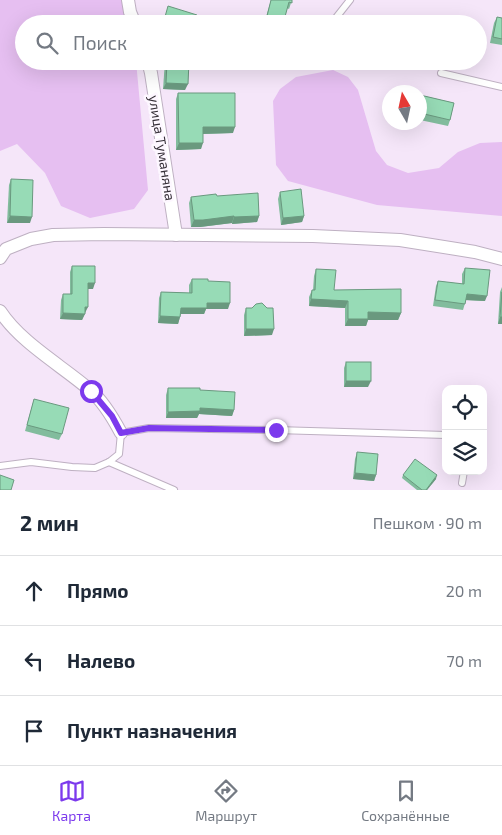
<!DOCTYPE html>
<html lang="ru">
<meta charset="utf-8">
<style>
:root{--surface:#fff;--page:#f6f6f7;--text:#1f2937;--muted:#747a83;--line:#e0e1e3;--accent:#7c3aed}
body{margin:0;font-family:"Exo 2",sans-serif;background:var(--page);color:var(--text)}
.controls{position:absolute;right:15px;bottom:15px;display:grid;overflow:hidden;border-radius:10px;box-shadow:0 5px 20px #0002}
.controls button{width:45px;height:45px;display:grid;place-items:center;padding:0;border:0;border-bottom:1px solid var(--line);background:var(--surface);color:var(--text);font:25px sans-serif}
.compass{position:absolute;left:382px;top:85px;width:45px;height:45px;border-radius:50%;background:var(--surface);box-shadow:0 5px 20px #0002;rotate:351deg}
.stop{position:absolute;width:15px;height:15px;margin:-11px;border:4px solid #7c3aed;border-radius:50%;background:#fff}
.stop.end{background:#7c3aed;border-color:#fff;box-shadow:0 1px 5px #0008}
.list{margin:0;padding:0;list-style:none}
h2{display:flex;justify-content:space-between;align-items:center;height:65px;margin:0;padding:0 20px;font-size:21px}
h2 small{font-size:16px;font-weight:400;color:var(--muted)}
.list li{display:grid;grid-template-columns:32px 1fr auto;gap:15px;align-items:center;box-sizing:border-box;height:70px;padding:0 20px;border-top:1px solid var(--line)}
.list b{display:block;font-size:19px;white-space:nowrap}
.list em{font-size:16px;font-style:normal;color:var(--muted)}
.icon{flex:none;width:28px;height:28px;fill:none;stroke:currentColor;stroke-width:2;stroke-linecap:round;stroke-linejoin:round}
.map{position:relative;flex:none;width:502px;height:490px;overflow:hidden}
.search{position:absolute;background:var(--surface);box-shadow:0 5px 20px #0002;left:15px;right:15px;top:15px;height:55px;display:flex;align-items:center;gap:12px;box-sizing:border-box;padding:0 18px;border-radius:28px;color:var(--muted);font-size:19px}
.sheet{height:275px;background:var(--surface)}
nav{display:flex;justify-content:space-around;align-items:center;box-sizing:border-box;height:70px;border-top:1px solid var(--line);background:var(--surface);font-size:14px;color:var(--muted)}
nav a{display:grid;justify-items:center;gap:2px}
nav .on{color:var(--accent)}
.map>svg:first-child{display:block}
</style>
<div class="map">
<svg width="502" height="490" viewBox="0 0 502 490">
<rect width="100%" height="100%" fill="#f5e6f9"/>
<g fill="#e6bff1">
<path d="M0,0H135L131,13L132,24H24V61H136L148,190L134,209L90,218L61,206L45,173L17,144L0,151Z"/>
<path d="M333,70L348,77L358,90L376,151L387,165L408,173L439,168L458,152L480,143L502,142V216L377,205L288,181L276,165L273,101L280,89L296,77Z"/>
</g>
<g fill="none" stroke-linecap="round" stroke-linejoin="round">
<g stroke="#beb0c2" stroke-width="8">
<g id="lane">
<path d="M331,24L350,0"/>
<path d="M441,73L502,87"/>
<path d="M109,462L174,490"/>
<path d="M0,466L31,462L72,467L95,468L109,462L119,454L121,433L149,428L276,430L446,435"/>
<path d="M462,483L464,471"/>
</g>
</g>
<g stroke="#beb0c2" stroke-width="14">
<g id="street">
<path d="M128,0L130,12L135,24"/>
<path d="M148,61L151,73L176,235"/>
<path d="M0,258L6,249L31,239L53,235L104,234L313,236L400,240L475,252L502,259"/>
<path d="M0,311C21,343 61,365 90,390C103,401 113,418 121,433"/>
</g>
</g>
<use href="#lane" stroke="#fff" stroke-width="6"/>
<use href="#street" stroke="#fff" stroke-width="12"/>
</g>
<g fill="#82bc9d">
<path d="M271,0H292L289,9L287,8L283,24H264Z"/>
<path d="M497,17L502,18V45L490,43L494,23Z"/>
<path d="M165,61H189L185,90L163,89Z"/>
<path d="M402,88L420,92V95L454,103L450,120L448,126L420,120V92H400Z"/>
<path d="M178,93L233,133L203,134L201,149L176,150V99Z"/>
<path d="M11,179L30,223H7L9,185Z"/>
<path d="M280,192L304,216L302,222L281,225L278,199Z"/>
<path d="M217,196L259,216L257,222L232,224V223L200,227H191L189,203L191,197Z"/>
<path d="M72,266L93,289H88L85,313L82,320L60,319L61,300L63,294H70V272Z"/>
<path d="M465,268L485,301L466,300L463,310L433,306L436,286L438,281L462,284V274Z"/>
<path d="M316,269L334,290L401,313L398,320H368L366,326H345V308L309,306V297L312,290H313L314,276Z"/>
<path d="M192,279L208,281L228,309H206L204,314H181L180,317L178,324L158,323L159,298L161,292L189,293V285Z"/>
<path d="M502,287V324H498L500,292Z"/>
<path d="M246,308L272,335L244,336V315Z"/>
<path d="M346,362L368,387H344V368Z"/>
<path d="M168,388L200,390L234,410L232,416L199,414L197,418H166V395Z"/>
<path d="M34,399L62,434L59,440L25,431Z"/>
<path d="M357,452L376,475L374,481L353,479L355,459Z"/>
<path d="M403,475L436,479L427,490H417L402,478Z"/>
</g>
<g fill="#6a997f">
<path d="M166,83L188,84L185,90L163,89Z"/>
<path d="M203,127H235L233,133L201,134Z"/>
<path d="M179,143H203L201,149L176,150Z"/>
<path d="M10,216L32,217L30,223H7Z"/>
<path d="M234,216L232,223L200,227H191L194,220Z"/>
<path d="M259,216L257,222L232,224L234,217Z"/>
<path d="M304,216L302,222L281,225L283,218Z"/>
<path d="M88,283H95L93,289H86Z"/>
<path d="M467,294L487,296L485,301L465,300Z"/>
<path d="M311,299L348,301L345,308L309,306Z"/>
<path d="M207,303H230L228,309H206L204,314H179L181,308Z"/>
<path d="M85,307H88L85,313H82Z"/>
<path d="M368,312L401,313L398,320H368L366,326H345L348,319Z"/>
<path d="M63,313L85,314L82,320L60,319Z"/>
<path d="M160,316L180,317L178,324L158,323Z"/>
<path d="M500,317H502V324H498Z"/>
<path d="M246,329H274L272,335L244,336Z"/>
<path d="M346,381H371L368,387H344Z"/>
<path d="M200,408L234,410L232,416L199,414L197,418H166L168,412Z"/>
<path d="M355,473L376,475L374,481L353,479Z"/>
<path d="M437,475L436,479L427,490H426Z"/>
</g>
<g fill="#97dbb6" stroke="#6a997f">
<path d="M271,0H292V3L289,2L283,24H265Z"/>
<path d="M168,6L197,15L194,24H163Z"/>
<path d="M497,17L502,18V39L493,37Z"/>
<path d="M385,20L402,24H384Z"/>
<path d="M167,61H189L188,84L166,83Z"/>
<path d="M402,88L420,92V95L454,103L450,120L420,113V92H400Z"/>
<path d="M178,93H235V127H203V143H179Z"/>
<path d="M11,179L33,180L32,217L10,216Z"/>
<path d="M301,189L304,216L283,218L280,192Z"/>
<path d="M258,193L259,216L234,217V216L203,220H194L191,197L216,194L217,196Z"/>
<path d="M72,266H95V283H88V307H85V314L63,313V294H72Z"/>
<path d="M465,268L490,270L487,296L467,294L465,304L435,300L438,281L464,284Z"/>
<path d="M316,269L336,270L334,290L401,289V313L368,312V319H348V301L311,299L312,290H315Z"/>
<path d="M192,279H208V281L230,282V303H207V308H181L180,317L160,316L161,292L192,293Z"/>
<path d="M502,292V317H500Z"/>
<path d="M262,303L267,308H273L274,329H246V308H252L256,304Z"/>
<rect x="346" y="362" width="25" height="19"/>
<path d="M168,388H200V390L235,392L234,410L200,408V411L168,412Z"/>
<path d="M34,399L69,408L62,434L27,425Z"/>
<path d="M357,452L378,454L376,475L355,473Z"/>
<path d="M415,459L437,475L426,490H422L403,475Z"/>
<path d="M0,475L14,480L11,490H0Z"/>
</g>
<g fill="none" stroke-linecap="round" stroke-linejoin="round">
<path stroke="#7c3aed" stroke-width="6" d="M91,391L112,416L121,433L149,428L276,430"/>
</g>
<g text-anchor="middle" stroke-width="5" stroke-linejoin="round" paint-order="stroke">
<g font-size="14" fill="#352f37" stroke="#fdf7ff">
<text transform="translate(162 148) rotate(81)" y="5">улица Туманяна</text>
</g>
</g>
</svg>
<div class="controls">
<button><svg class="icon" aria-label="locate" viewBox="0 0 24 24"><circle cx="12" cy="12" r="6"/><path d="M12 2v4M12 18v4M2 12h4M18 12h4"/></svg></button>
<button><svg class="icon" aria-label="layers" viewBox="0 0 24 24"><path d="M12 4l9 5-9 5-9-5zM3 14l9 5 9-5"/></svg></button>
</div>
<svg class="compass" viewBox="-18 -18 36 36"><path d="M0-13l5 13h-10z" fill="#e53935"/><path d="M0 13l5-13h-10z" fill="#747a83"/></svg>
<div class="stop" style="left:91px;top:391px"></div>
<div class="stop end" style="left:276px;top:430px"></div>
<div class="search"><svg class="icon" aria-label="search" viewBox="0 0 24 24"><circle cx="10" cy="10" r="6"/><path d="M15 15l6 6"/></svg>Поиск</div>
</div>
<section class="sheet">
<h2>2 мин<small>Пешком · 90 m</small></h2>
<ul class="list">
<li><svg class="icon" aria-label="ahead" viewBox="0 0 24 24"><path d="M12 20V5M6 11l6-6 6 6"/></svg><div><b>Прямо</b></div><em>20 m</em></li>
<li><svg class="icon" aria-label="left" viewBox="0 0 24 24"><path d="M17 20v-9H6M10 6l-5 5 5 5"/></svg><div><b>Налево</b></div><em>70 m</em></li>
<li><svg class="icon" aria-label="arrive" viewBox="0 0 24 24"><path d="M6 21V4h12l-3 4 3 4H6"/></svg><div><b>Пункт назначения</b></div></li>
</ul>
</section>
<nav>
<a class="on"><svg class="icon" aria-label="map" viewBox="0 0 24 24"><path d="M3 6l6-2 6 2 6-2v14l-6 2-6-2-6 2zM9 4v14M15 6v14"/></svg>Карта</a>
<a><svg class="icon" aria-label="directions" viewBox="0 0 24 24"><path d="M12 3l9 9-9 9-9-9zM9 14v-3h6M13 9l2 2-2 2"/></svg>Маршрут</a>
<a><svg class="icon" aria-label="saved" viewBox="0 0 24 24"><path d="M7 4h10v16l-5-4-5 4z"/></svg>Сохранённые</a>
</nav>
